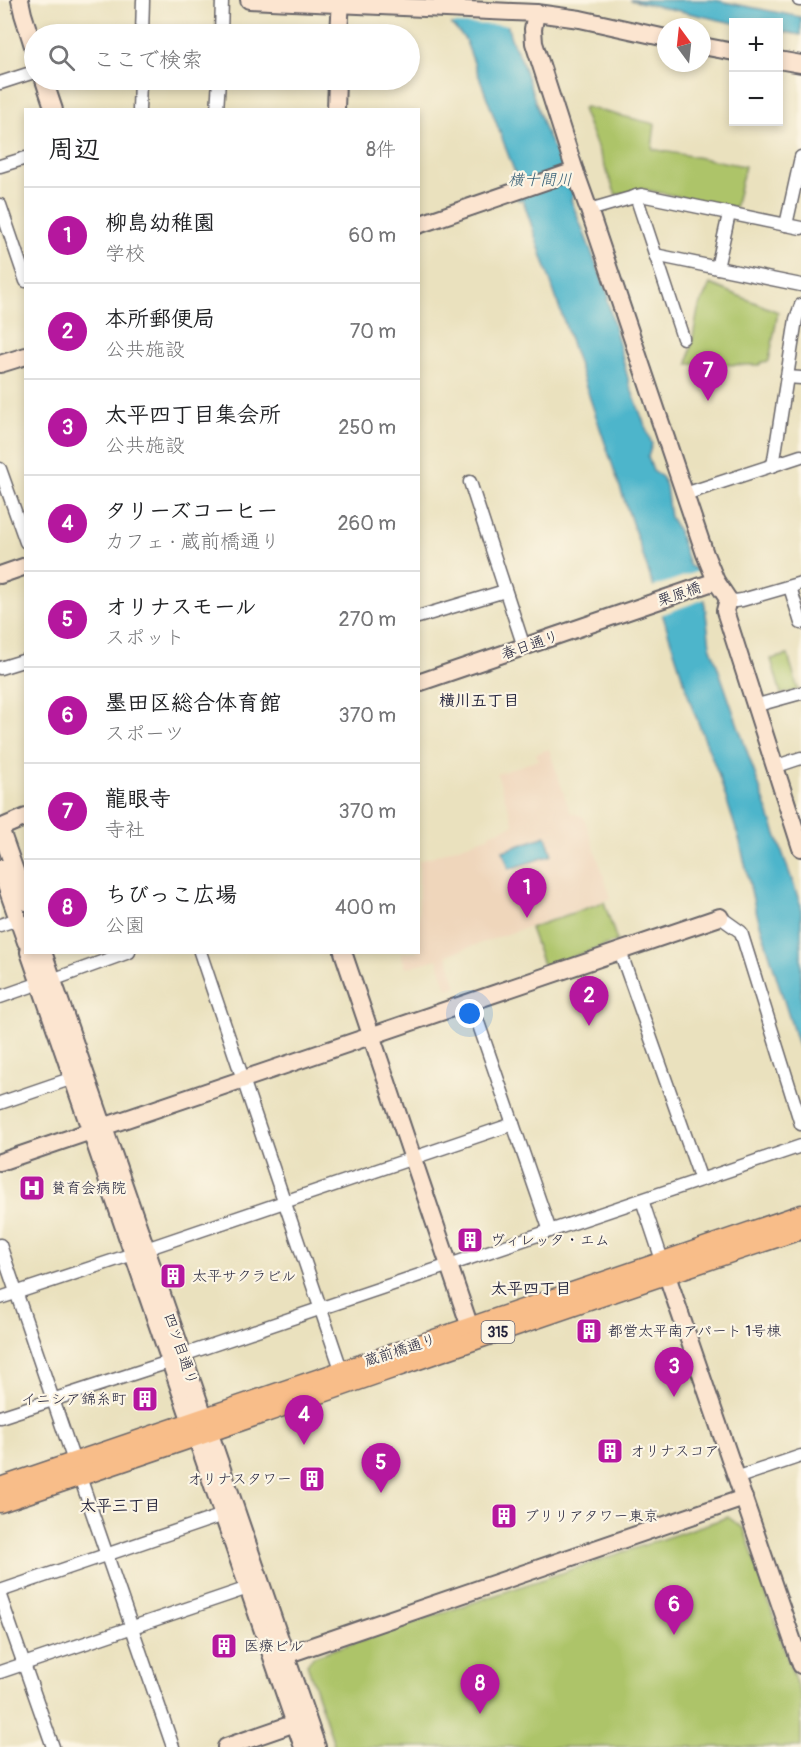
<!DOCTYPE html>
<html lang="ja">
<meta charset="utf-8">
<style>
:root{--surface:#fff;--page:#f6f6f6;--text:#202124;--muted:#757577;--line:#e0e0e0;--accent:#b5179e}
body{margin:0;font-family:Pangolin,"Klee One",sans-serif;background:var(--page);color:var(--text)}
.controls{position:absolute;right:18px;top:18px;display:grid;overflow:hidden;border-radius:0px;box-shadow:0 3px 9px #0003}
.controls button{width:54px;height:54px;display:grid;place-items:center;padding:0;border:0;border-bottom:2px solid var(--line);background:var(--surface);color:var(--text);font:30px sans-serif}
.compass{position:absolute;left:657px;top:18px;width:54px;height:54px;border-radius:50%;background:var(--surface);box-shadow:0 3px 9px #0003;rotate:345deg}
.you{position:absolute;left:470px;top:1014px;width:21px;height:21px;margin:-15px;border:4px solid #fff;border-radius:50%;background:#1a73e8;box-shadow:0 0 0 9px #1a73e833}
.badge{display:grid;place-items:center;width:39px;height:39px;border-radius:50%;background:var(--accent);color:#fff;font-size:20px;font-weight:700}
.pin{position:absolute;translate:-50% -50px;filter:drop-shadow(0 2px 3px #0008)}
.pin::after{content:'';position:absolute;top:32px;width:21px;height:18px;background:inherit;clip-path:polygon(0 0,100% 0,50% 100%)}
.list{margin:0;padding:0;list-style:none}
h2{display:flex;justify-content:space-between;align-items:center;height:78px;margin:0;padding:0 24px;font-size:26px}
h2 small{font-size:20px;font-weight:400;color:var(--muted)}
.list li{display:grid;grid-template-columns:39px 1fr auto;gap:18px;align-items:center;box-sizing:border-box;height:96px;padding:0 24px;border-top:2px solid var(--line)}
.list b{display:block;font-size:22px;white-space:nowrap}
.list p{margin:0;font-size:20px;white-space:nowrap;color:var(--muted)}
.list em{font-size:20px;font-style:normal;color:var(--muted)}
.icon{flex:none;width:33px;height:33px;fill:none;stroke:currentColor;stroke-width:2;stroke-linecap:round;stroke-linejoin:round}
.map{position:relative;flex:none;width:801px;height:1747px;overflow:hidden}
.search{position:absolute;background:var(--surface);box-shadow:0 3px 9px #0003;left:24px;top:24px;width:396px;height:66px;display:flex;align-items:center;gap:15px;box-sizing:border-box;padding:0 21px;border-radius:33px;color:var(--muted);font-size:22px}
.panel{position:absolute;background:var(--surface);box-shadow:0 3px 9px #0003;left:24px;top:108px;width:396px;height:846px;border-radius:0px}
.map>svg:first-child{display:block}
</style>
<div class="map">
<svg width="801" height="1747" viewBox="0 0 801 1747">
<rect width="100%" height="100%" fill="#fcf5e5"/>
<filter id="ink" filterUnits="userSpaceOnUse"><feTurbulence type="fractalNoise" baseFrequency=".0167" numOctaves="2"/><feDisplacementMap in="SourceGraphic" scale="12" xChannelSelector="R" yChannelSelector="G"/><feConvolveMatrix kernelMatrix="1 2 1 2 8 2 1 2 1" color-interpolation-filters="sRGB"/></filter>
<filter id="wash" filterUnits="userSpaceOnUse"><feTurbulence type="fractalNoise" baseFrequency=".008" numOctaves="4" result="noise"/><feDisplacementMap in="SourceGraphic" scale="24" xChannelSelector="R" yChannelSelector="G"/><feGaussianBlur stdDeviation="1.35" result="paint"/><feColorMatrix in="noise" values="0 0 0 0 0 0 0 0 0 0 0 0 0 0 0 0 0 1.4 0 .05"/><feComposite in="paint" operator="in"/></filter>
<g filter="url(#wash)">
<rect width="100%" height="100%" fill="#eae1be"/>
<path fill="#efd6bb" d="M549,749L570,812L584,817L611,898L447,955L457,986L447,989L437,959L406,968L401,953L418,952L419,861L490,836L489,834L514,825L497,774L538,760L536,754Z"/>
<g fill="#adc469" stroke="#687352" stroke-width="1.5">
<path d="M585,107L655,124L652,149L745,166L735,208L642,189L616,195L582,109Z"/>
<path d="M710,284L778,312L769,361L762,362L759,365L688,364L698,310Z"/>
<path d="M788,655L798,690L781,694L771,659Z"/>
<path d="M604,902L617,941L544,967L530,928Z"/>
<path d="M728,1517L744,1529L801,1698V1747H335L307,1664L314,1656Z"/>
</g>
<g fill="#4db5cb" stroke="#386c83" stroke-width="1.5">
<path d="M630,0H714L801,17V35L779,31L778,22L733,23Z"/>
<path d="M446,6L506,7C507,27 509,39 520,56L545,130L557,156L562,158L573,195L571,200L609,297L607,299L630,386L652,444L648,457L653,471L662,477L666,486L670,517L678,530L689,565L701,573L710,645L801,906V1055L755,908L740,842L718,773L692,707L654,588L523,200H518L511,180L515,173L465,39L452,25Z"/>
<path d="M546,836L552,855L509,869L503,851Z"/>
</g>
<g fill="#eae1be">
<path d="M440,0H511L509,8L510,25L449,24Z"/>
<path d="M701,570L704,572L703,577L708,598L655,617L645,590Z"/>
</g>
</g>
<g filter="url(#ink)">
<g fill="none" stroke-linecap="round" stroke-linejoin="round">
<g stroke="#686569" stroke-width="15">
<g id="street">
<path d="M799,0H801"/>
<path d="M142,34L143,0"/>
<path d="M221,34L222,0"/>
<path d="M0,83L34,72"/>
<path d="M139,110L140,80"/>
<path d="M217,110L219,80"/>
<path d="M0,166L26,158"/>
<path d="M636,196L683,338"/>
<path d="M0,205L26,281"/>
<path d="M589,210L641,195L801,228"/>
<path d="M786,225L801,157"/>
<path d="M655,255L801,285"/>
<path d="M717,268L729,214"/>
<path d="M787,377L801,378"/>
<path d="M773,466L796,319L801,305"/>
<path d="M0,469L26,542"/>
<path d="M470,482L524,647"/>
<path d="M685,494L801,456"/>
<path d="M790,587L801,623"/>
<path d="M728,599L735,601L742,600L801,583"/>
<path d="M418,617L505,591"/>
<path d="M0,668L26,660"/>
<path d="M754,706L801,693"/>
<path d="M774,767L801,758"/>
<path d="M720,917L741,932L801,1124"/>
<path d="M0,925L18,919"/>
<path d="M620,951L701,1180"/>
<path d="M200,952L341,1369"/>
<path d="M52,980L129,952"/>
<path d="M0,997L40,983"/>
<path d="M471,1002L550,1231"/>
<path d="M0,1103L73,1078"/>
<path d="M642,1200L662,1260"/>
<path d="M0,1245L74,1461"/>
<path d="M146,1249L513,1124"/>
<path d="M0,1298L133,1254"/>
<path d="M183,1355L801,1146"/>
<path d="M0,1417L169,1362"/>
<path d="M80,1477L173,1747"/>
<path d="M736,1478L801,1456"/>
<path d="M0,1591L223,1515"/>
<path d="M0,1596L53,1747"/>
<path d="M0,1672L248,1588"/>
</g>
</g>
<g stroke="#686569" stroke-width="20">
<g id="secondary">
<path d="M20,0L23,14L34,49"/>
<path d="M249,0L536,13L580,19L666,38"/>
<path d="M536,13L533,29L534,43L575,171L589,210L705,554L716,581L728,599L725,611L801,848"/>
<path d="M339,34L341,0"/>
<path d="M702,46L734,52"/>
<path d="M778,60L801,64"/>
<path d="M44,80L54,110"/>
<path d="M336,110L337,80"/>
<path d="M418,225L575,171"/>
<path d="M0,364L26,356"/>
<path d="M0,575L26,566"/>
<path d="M418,683L716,581"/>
<path d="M26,817L0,828L26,902"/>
<path d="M0,868L26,942"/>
<path d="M29,952L303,1747"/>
<path d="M43,952L183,1355L317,1747"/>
<path d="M343,952L474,1339"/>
<path d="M0,1162L720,917"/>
<path d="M663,1264L801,1665"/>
<path d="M277,1658L744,1498"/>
<path d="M226,1747L304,1720"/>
</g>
</g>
<g stroke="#686569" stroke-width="21">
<g id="primary">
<path d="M0,1487L801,1214"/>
<path d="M0,1503C268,1415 533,1317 801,1230"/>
</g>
</g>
<use href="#street" stroke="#fff" stroke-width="12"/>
<use href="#secondary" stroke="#fce5d0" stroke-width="16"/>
<use href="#primary" stroke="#f8bd89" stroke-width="18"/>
</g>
</g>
<defs>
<g id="hospital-square" transform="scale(1.35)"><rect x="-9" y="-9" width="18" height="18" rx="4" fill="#b5179e" stroke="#fcf5e5"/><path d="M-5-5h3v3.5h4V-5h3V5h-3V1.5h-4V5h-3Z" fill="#fff"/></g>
<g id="building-square" transform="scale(1.35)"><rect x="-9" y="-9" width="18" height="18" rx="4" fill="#b5179e" stroke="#fcf5e5"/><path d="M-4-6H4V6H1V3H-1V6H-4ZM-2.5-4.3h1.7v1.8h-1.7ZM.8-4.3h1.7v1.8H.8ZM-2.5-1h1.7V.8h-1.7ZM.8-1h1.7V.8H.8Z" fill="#fff"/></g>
</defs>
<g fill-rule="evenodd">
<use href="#hospital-square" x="32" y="1188"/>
<use href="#building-square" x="470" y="1240"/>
<use href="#building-square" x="173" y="1276"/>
<use href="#building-square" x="589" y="1331"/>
<use href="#building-square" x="145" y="1399"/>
<use href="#building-square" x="610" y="1451"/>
<use href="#building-square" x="312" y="1479"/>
<use href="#building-square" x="504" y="1516"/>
<use href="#building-square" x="224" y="1646"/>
</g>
<g text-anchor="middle" stroke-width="4.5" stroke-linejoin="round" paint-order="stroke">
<rect fill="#fcf5e5" stroke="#63616e" stroke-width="1.5" x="481.5" y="1321" width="33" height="22" rx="4.5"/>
<g font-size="14" font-weight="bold" fill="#22223b">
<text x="498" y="1337">315</text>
</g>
<g font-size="15" fill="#22223b" stroke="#fcf5e5">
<text transform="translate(679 594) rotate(-19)" y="5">栗原橋</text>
<text transform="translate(530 645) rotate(-19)" y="5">春日通り</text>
<text transform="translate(181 1349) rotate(71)" y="5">四ツ目通り</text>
<text transform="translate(400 1350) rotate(-18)" y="5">蔵前橋通り</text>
</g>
<g font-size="15" fill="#22223b" stroke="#fcf5e5" text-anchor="start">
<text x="51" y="1193">賛育会病院</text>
<text x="490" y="1245">ヴィレッタ・エム</text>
<text x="192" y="1281">太平サクラビル</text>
<text x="608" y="1336">都営太平南アパート 1号棟</text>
<text x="126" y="1404" text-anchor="end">イニシア錦糸町</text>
<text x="630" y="1456">オリナスコア</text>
<text x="292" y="1484" text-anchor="end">オリナスタワー</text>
<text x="524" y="1521">ブリリアタワー東京</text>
<text x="244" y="1651">医療ビル</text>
</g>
<g font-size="16" font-style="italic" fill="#335d75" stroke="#fcf5e5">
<text x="540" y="185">横十間川</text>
</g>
<g font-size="16" font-weight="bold" fill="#22223b" stroke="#fcf5e5">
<text x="479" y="706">横川五丁目</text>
<text x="531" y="1294">太平四丁目</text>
<text x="120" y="1511">太平三丁目</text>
</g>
</g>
</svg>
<div class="controls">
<button>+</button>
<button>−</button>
</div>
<svg class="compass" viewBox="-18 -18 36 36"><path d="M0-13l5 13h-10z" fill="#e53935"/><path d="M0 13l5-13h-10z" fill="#757577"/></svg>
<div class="you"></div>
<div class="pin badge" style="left:527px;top:918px">1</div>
<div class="pin badge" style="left:589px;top:1026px">2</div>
<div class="pin badge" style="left:674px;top:1397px">3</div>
<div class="pin badge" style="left:304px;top:1445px">4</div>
<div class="pin badge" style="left:381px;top:1493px">5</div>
<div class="pin badge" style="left:674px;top:1635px">6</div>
<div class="pin badge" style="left:708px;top:401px">7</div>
<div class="pin badge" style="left:480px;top:1714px">8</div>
<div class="search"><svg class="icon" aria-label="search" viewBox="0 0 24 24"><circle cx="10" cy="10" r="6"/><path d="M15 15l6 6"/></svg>ここで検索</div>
<section class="panel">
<h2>周辺<small>8件</small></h2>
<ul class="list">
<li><span class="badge">1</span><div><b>柳島幼稚園</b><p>学校</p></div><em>60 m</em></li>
<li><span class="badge">2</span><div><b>本所郵便局</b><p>公共施設</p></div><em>70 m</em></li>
<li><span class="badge">3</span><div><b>太平四丁目集会所</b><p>公共施設</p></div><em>250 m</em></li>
<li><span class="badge">4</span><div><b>タリーズコーヒー</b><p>カフェ · 蔵前橋通り</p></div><em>260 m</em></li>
<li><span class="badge">5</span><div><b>オリナスモール</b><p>スポット</p></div><em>270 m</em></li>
<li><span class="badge">6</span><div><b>墨田区総合体育館</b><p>スポーツ</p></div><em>370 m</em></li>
<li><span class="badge">7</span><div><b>龍眼寺</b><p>寺社</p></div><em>370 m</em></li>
<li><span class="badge">8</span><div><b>ちびっこ広場</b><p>公園</p></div><em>400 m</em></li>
</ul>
</section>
</div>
